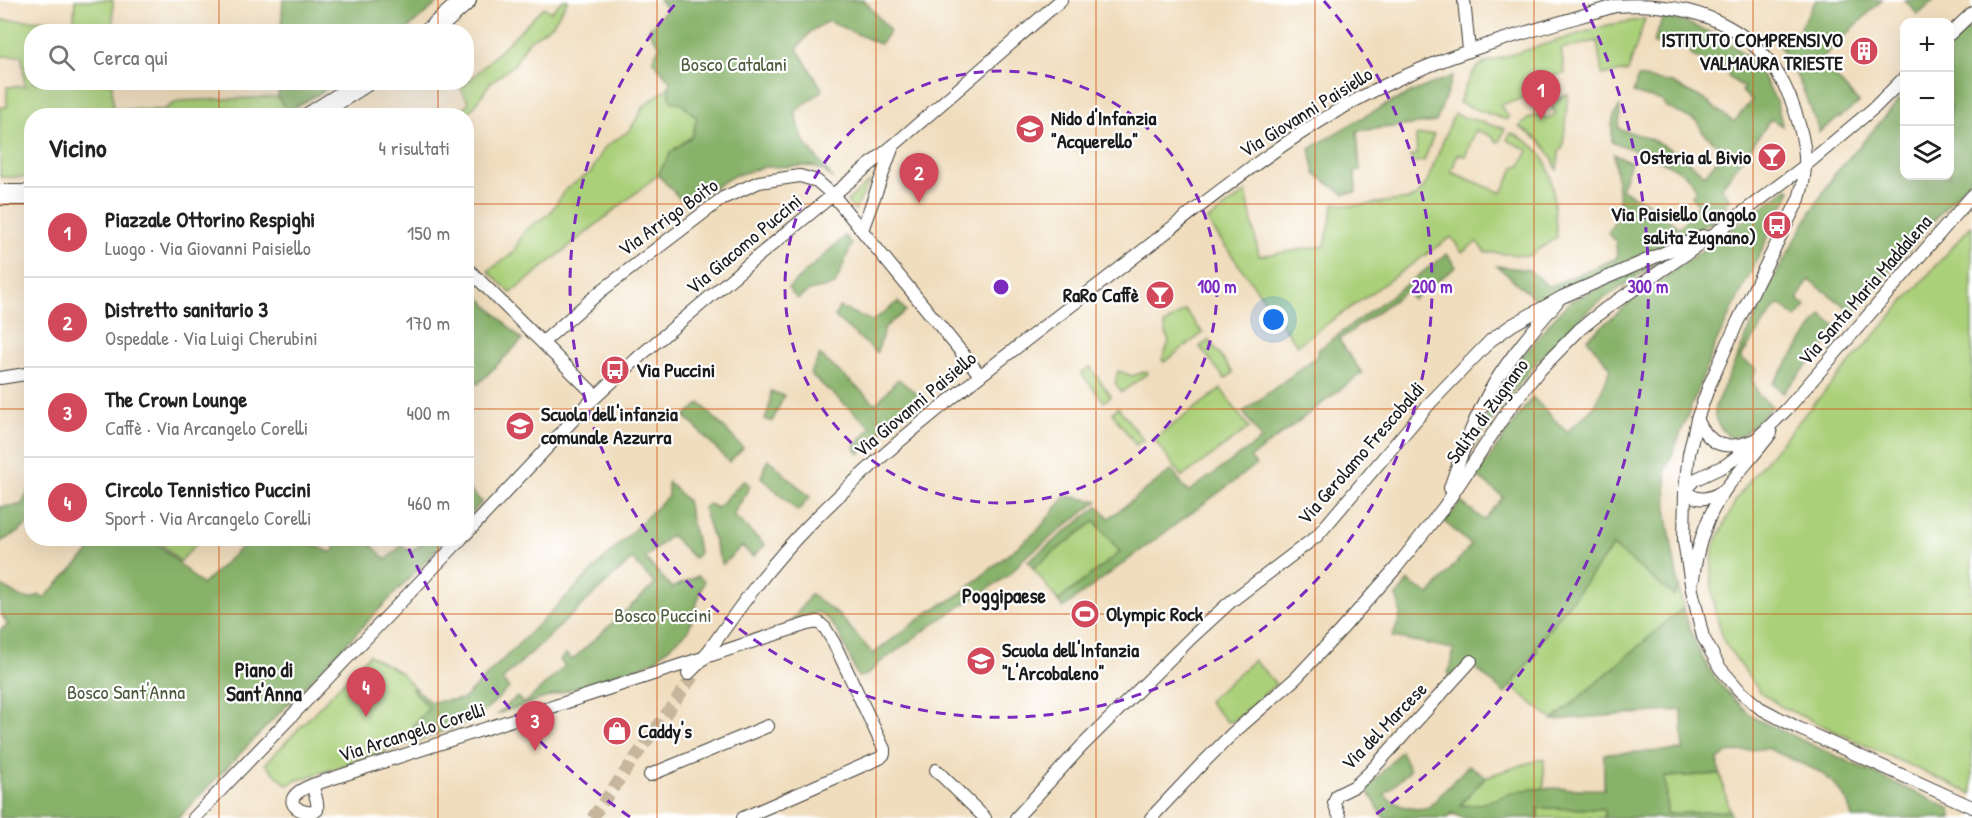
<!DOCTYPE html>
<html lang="it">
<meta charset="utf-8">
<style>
:root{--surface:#fff;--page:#f6f6f6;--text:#222;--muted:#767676;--line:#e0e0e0;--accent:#d1495b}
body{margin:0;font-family:"Patrick Hand",sans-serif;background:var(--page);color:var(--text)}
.controls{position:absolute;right:18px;top:18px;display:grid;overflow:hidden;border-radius:12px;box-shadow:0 6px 24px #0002}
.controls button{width:54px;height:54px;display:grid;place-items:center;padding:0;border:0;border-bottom:2px solid var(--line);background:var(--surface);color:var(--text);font:30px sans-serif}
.you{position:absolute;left:1274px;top:320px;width:21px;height:21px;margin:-15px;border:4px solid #fff;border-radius:50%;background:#1a73e8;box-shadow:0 0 0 9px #1a73e833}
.badge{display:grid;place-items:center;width:39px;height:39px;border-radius:50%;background:var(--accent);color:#fff;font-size:20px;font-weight:700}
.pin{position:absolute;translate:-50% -50px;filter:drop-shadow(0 2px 3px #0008)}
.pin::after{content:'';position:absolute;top:32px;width:21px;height:18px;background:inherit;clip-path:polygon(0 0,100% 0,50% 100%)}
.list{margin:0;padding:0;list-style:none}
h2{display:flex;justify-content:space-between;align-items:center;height:78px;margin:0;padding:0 24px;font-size:26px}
h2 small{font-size:20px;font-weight:400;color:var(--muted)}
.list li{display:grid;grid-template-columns:39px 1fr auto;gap:18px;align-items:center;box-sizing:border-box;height:90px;padding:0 24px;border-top:2px solid var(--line)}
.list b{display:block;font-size:22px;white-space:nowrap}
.list p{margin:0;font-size:20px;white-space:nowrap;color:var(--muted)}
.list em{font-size:20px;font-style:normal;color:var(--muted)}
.icon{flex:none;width:33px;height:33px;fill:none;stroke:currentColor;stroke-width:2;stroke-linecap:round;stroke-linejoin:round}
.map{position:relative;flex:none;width:1972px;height:818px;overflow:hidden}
.search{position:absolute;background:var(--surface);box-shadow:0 6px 24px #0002;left:24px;top:24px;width:450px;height:66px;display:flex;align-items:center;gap:15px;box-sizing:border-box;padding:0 21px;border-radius:24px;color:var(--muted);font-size:22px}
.panel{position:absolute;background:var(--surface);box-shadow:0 6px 24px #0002;left:24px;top:108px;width:450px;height:438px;border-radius:24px}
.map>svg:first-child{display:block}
</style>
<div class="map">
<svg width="1972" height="818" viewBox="0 0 1972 818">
<rect width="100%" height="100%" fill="#fff"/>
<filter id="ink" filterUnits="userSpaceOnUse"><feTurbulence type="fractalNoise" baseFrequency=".0167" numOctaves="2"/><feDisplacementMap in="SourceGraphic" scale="12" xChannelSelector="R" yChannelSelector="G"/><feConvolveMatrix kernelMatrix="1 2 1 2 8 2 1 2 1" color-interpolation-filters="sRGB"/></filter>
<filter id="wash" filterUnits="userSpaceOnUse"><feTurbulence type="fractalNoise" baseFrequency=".008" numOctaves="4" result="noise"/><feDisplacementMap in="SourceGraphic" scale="24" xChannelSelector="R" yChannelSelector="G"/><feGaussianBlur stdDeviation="1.35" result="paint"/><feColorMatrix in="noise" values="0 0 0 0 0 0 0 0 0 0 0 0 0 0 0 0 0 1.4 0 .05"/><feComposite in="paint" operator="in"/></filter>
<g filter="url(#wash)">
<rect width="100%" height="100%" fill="#f0ddbd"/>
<g fill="#abd07a" stroke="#64764b" stroke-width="1.5">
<path d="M75,0H113V31L32,32V82L112,83L113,109L163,110L178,101L278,97L287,112L280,116H32L31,177H0V107H7V87L25,86L22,56H0V20L74,21Z"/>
<path d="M563,0H568L553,24L528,42L514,65L490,83L474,107L463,115H455L469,103L461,89L544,7L551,12Z"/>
<path d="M1645,19L1628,71L1602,75L1597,41L1561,49L1565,74L1546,77L1544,82L1550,91L1500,105L1509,118L1506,120L1459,103C1465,89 1469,71 1484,63L1608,25Z"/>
<path d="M670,86L669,92L697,118L692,136L671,152L658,175L511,293L488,271L512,254L525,230L550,213L566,189L591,172L605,147L630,130L644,106Z"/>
<path d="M1568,94L1563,148L1559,152L1557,171C1550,148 1539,138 1519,127L1529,118L1542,114L1546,119L1556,114L1551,106L1553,101Z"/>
<path d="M1454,114L1505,129L1499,142L1494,140L1493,137L1476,130L1465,156L1458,154L1451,172L1502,193L1515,166L1520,167L1528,150L1507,140L1511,133C1524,139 1537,146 1544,159C1555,178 1554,214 1557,237L1529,256L1485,252L1477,242L1462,252L1451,237L1297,345L1207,221L1246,192L1259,256L1325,246L1334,203L1352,206L1410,199L1417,196L1426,184Z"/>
<path d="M1434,134L1424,161L1412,162L1411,156L1417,155L1416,136Z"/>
<path d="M870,181L855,211L847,201Z"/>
<path d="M1972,225V794L1782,707L1760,692L1724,642L1715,611L1711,579L1713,548L1736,500L1753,476L1804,415Z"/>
<path d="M1185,310L1203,333L1164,362L1162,360L1169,342L1164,325Z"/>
<path d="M1209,340L1233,373L1225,379L1200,347Z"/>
<path d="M1090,367L1111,396L1104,402L1081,373Z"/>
<path d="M1118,371L1133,376L1146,371L1148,373L1122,392L1115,383Z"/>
<path d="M1221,389L1249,428L1182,477L1154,439Z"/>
<path d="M1118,407L1143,440L1136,445L1112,413Z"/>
<path d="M1095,521L1120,552L1058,601L1033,568Z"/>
<path d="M157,539H200L180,562Z"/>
<path d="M1613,546L1674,596L1679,588L1683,608L1553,720L1511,686L1537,651L1535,648Z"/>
<path d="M369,655L400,672L414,687L412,690L430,708L413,725L418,741L292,782L288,786L265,764Z"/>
<path d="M1254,660L1276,684L1234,721L1227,722L1208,701Z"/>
<path d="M1544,758V790H1527L1475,806L1460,805L1485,777Z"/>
<path d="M1720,774L1730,811L1667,814L1665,777Z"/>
<path d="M1538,808L1604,809V818H1538Z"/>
</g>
<g fill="#88b26a" stroke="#526743" stroke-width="1.5">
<path d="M283,0H441L405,31H281Z"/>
<path d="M659,0H864L890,31L880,44L828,21L811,31L797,49L823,90L795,112L803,140L833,179L824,171L811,166L764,167L733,176L686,205L658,175L671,152L692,136L697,118L682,104L671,101L669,92L670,81L652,60L660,46L648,30L667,9Z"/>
<path d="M1816,0H1882L1820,60L1859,103L1819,132C1808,98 1795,68 1775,39L1792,43Z"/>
<path d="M1905,0H1934L1918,15Z"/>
<path d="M1663,17C1712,28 1750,47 1773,95C1778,104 1780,116 1782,126L1771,119L1721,188L1730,199L1724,204L1730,211L1721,218L1544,299H1535L1497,266L1529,270L1549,287L1617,258L1616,241L1608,233L1620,212L1614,154L1631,162L1621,189L1649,204L1679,228L1698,205L1692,197L1696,189C1686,165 1635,151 1612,142C1612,128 1610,117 1620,107L1619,129C1660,140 1673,149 1705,175L1724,151L1702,131L1698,122L1666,107L1662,101L1633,93L1638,77L1672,83L1703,99L1734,122L1752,100L1741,91L1744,87L1729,78L1727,70L1692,56L1688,48L1653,43Z"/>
<path d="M1966,29L1972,32V177L1783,393L1773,384L1821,315L1836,326L1849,309L1809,280L1797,299L1806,306L1796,318L1781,305L1776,306L1740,358L1756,369L1752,379L1759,396L1772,406L1742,436L1730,437C1718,427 1714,421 1715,406L1768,289L1811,212L1834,175L1904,95V176H1950V47Z"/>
<path d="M1453,76L1436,122L1357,131L1360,171L1355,172L1356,192L1344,194L1315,174L1310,149C1356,120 1401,94 1453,76Z"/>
<path d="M279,83V82L337,83L287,112L278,97Z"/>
<path d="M1787,189L1791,190L1716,343L1666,470L1667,517L1679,588L1674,596L1613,546L1535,648L1538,650L1505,694L1472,665L1450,679L1448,675L1454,649L1392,637C1399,622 1404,613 1396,597L1408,581L1429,595L1471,545L1445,522L1461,502L1484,520L1503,497L1477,476L1532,397L1567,432L1595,406L1611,368L1587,339L1628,304Z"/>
<path d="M845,236L852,244L835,285L809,291L797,299L788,288Z"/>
<path d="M1447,254L1456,267L1413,299L1406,291L1339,340L1362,373L1250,458L1256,465L1063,608L1058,601L1120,552L1095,521L1033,568L1028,561L1099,506L1109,518L1172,470L1188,492L1262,439L1243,412L1316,357L1318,350Z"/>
<path d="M1665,259C1640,276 1612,291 1589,310C1540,351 1503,403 1468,455L1507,375L1553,319L1570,301Z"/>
<path d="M466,284L522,340L478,384L467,378Z"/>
<path d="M898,302L906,311L885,327L877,353L835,317L839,307L872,321Z"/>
<path d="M820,355L876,404L898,379L921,397L859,454L854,447L871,427L810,374Z"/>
<path d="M771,391L784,396L772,422L765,419L769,408Z"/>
<path d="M700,403L743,448L729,462L685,416Z"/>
<path d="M768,459L810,497L798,511L761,477Z"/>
<path d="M744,480L750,486L733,515L765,545L753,557L742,546L722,565L703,508L709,504L717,508Z"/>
<path d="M668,482L687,501L699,553L694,558L671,535L645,558L672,588L698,576L704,581L688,631L652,662L497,714L517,697L524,704L565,666L560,660L566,654L572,660L655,584L632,559L502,680L509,688L476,719L418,741L413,725L429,708L412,689L414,687L430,702L463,699L668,496Z"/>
<path d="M31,487L28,524L18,532L0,542V507L21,505Z"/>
<path d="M467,488L482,502L467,518Z"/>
<path d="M1066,496L1098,501L1023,559L1011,573L997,583L945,616L878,664L867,675L858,677C848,656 840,622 817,612L790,623L811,594L840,616L873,654L930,611L956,597L1038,530Z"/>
<path d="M103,538L153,539L202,585L250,539H301L332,553L340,539H366L386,560L402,545L411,552L426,539H447L178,818H0V630L8,625L0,612V585L20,597L31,599L39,595L44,598Z"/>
<path d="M1683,608C1700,662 1713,683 1756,719L1951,809L1952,818H1852L1846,798L1833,783L1820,772L1767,748L1727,753L1718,760L1720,774L1665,777L1667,814L1730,811L1731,818H1604V809L1538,808V818H1462L1452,813L1448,818H1384L1367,789L1401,751L1410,770L1384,795C1398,806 1412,812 1429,807L1469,765L1485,777L1460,805C1482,808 1502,794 1523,790C1549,786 1578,790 1604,789V754L1683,750L1682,710L1553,720Z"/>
</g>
</g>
<g filter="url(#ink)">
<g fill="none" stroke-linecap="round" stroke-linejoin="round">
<path stroke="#c6b69d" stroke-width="12" stroke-dasharray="12 6" stroke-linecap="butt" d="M592,818L696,672"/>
<g stroke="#3c3934" stroke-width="14">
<g id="street">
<path d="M1464,0L1469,50"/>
<path d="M1950,34L1972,13"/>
<path d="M862,230L893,146"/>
<path d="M466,267L596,396"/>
<path d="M543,342L601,291L723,198L759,182L800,176L817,181L833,195L980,375"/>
<path d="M0,378L32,373"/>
<path d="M1697,419C1710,447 1726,451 1754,440"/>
<path d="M1450,488C1462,452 1475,415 1495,382C1513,353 1535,328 1557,302"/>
<path d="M1685,490L1694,480L1726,465L1743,452L1787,409L1972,196"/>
<path d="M1685,490C1696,503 1710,499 1723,491"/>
<path d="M466,534L590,402L641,355L757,257L894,145L1061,0"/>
<path d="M1693,579C1697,546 1707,514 1727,487C1741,469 1757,452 1771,433"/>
<path d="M688,674L703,659C736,612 769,565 810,524C904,429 1013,351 1119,269C1202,205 1284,136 1377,89C1453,51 1535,30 1615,6C1701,0 1770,31 1796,114C1806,146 1809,166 1799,199L1738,321L1709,386L1697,419L1689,454L1685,490L1684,541L1692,590L1703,637L1720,668L1740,691L1760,708L1798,728L1972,807"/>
<path d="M936,770L985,818"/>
<path d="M650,775L768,726"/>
<path d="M312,785C314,792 319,803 317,810C309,818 269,802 312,785L807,624L818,622L825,628L834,643L884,749V754L880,758L743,818"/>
<path d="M194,818L462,538"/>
<path d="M1016,818L1082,746L1192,637L1229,603L1317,536L1431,402L1491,340L1512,325L1562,297L1703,236"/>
<path d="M1151,818L1198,768L1233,733L1296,678L1341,630L1395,569L1444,507L1509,409L1537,373L1580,329L1605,309L1702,243L1806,165L1874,108L1904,78"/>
<path d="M1340,818L1334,803L1337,795L1355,786L1369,773L1471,661"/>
</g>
</g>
<g stroke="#3c3934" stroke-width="22">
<g id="primary">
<path d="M430,32L466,0"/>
<path d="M311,116L365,82"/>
<path d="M0,195H32"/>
</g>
</g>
<use href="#street" stroke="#fff" stroke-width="12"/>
<use href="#primary" stroke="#fff" stroke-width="20"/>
</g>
</g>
<path fill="none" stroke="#d4530e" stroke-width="1.5" stroke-opacity="0.55" d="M219,0V32M438,0V32M657,0V818M876,0V818M1096,0V818M1315,0V818M1534,0V818M1753,0V818M219,82V116M438,82V116M0,204H32M466,204H1972M0,409H32M466,409H1972M219,538V818M438,538V818M0,614H1972"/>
<g fill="none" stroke="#7b2cbf" stroke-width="3" stroke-dasharray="10 8">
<circle cx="1001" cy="287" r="216"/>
<path d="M1324 1A431 431 0 1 1 678 1"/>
<path d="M630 817A647 647 0 0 1 405 540M1583 3A647 647 0 0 1 1372 817"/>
</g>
<defs>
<g id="building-disc" transform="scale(1.5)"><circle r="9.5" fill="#d1495b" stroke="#fff"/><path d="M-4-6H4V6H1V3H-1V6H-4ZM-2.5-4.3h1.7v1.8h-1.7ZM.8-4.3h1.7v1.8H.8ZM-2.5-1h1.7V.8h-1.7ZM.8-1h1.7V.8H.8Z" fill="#fff"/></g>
<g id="school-disc" transform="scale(1.5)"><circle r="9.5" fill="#d1495b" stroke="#fff"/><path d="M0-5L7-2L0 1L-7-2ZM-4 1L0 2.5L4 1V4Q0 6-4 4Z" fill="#fff"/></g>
<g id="bar-disc" transform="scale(1.5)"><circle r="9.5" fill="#d1495b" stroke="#fff"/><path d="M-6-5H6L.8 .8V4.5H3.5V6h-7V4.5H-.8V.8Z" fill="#fff"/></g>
<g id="bus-disc" transform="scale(1.5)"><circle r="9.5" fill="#d1495b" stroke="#fff"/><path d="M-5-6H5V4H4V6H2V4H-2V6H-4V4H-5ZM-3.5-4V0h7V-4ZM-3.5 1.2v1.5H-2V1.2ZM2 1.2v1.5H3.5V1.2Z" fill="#fff"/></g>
<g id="stadium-disc" transform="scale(1.5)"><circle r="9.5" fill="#d1495b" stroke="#fff"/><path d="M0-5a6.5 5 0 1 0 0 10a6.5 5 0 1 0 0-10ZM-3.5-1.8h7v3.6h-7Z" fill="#fff"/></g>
<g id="shop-disc" transform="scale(1.5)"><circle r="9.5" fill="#d1495b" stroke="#fff"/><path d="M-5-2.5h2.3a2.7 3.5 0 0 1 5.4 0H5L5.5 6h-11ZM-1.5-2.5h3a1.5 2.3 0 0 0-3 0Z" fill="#fff"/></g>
</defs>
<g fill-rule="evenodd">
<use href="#building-disc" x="1864" y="51"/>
<use href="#school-disc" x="1030" y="129"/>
<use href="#bar-disc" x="1772" y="157"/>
<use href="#bus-disc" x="1777" y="225"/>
<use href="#bar-disc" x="1160" y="295"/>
<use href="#bus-disc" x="615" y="370"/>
<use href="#school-disc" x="520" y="426"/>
<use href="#stadium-disc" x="1085" y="614"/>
<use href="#school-disc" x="981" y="661"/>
<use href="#shop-disc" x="617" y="731"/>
</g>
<g text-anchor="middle" stroke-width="4.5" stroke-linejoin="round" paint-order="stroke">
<g font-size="20" font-weight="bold" fill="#1c1c1c" stroke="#fff" text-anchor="start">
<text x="1843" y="47" text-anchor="end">ISTITUTO COMPRENSIVO<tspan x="1843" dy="23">VALMAURA TRIESTE</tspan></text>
<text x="1051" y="125">Nido d'Infanzia<tspan x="1051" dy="23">"Acquerello"</tspan></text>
<text x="1751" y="164" text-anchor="end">Osteria al Bivio</text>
<text x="1756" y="221" text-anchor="end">Via Paisiello (angolo<tspan x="1756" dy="23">salita Zugnano)</tspan></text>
<text x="1139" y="302" text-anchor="end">RaRo Caffè</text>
<text x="636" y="377">Via Puccini</text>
<text x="541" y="421">Scuola dell'infanzia<tspan x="541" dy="23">comunale Azzurra</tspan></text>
<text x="1106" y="621">Olympic Rock</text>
<text x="1002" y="657">Scuola dell'Infanzia<tspan x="1002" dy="23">"L'Arcobaleno"</tspan></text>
<text x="638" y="738">Caddy's</text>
</g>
<g font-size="20" fill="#4e5b3d" stroke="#fff">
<text x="734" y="71">Bosco Catalani</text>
<text x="663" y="622">Bosco Puccini</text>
<text x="126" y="699">Bosco Sant'Anna</text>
</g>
<g font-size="20" fill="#1c1c1c" stroke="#fff">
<text transform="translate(1306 112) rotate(-32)" y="7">Via Giovanni Paisiello</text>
<text transform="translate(668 217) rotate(-36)" y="7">Via Arrigo Boito</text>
<text transform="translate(744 244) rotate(-40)" y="7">Via Giacomo Puccini</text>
<text transform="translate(1865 290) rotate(-49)" y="7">Via Santa Maria Maddalena</text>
<text transform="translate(915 404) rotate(-40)" y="7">Via Giovanni Paisiello</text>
<text transform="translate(1487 411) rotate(-54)" y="7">Salita di Zugnano</text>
<text transform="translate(1361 453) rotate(-49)" y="7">Via Gerolamo Frescobaldi</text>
<text transform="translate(1384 726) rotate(-46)" y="7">Via del Marcese</text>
<text transform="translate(412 732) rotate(-18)" y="7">Via Arcangelo Corelli</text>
</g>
<g font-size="21" font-weight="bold" fill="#1c1c1c" stroke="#fff">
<text x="1004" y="603">Poggipaese</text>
<text x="264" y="677">Piano di<tspan x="264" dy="24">Sant'Anna</tspan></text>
</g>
</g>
<circle cx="1001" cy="287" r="9" fill="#7b2cbf" stroke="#fff" stroke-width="3"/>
<g font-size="18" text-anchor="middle" font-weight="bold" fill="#7b2cbf" stroke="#fff" stroke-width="4.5" stroke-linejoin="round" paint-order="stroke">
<text x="1217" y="293">100 m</text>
<text x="1432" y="293">200 m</text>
<text x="1648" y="293">300 m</text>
</g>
</svg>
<div class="controls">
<button>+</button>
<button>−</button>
<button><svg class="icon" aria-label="layers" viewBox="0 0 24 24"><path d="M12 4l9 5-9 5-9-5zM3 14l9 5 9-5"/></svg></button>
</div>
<div class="you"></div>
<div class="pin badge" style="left:1541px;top:120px">1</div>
<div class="pin badge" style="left:919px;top:203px">2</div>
<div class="pin badge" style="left:535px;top:751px">3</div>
<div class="pin badge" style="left:366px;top:717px">4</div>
<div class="search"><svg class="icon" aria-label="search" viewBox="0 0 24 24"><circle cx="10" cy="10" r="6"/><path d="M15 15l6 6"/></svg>Cerca qui</div>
<section class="panel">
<h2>Vicino<small>4 risultati</small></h2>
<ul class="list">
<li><span class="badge">1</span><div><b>Piazzale Ottorino Respighi</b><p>Luogo · Via Giovanni Paisiello</p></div><em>150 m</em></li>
<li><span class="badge">2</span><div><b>Distretto sanitario 3</b><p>Ospedale · Via Luigi Cherubini</p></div><em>170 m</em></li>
<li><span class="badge">3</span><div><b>The Crown Lounge</b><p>Caffè · Via Arcangelo Corelli</p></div><em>400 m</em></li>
<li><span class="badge">4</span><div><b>Circolo Tennistico Puccini</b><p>Sport · Via Arcangelo Corelli</p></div><em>460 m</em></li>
</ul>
</section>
</div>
